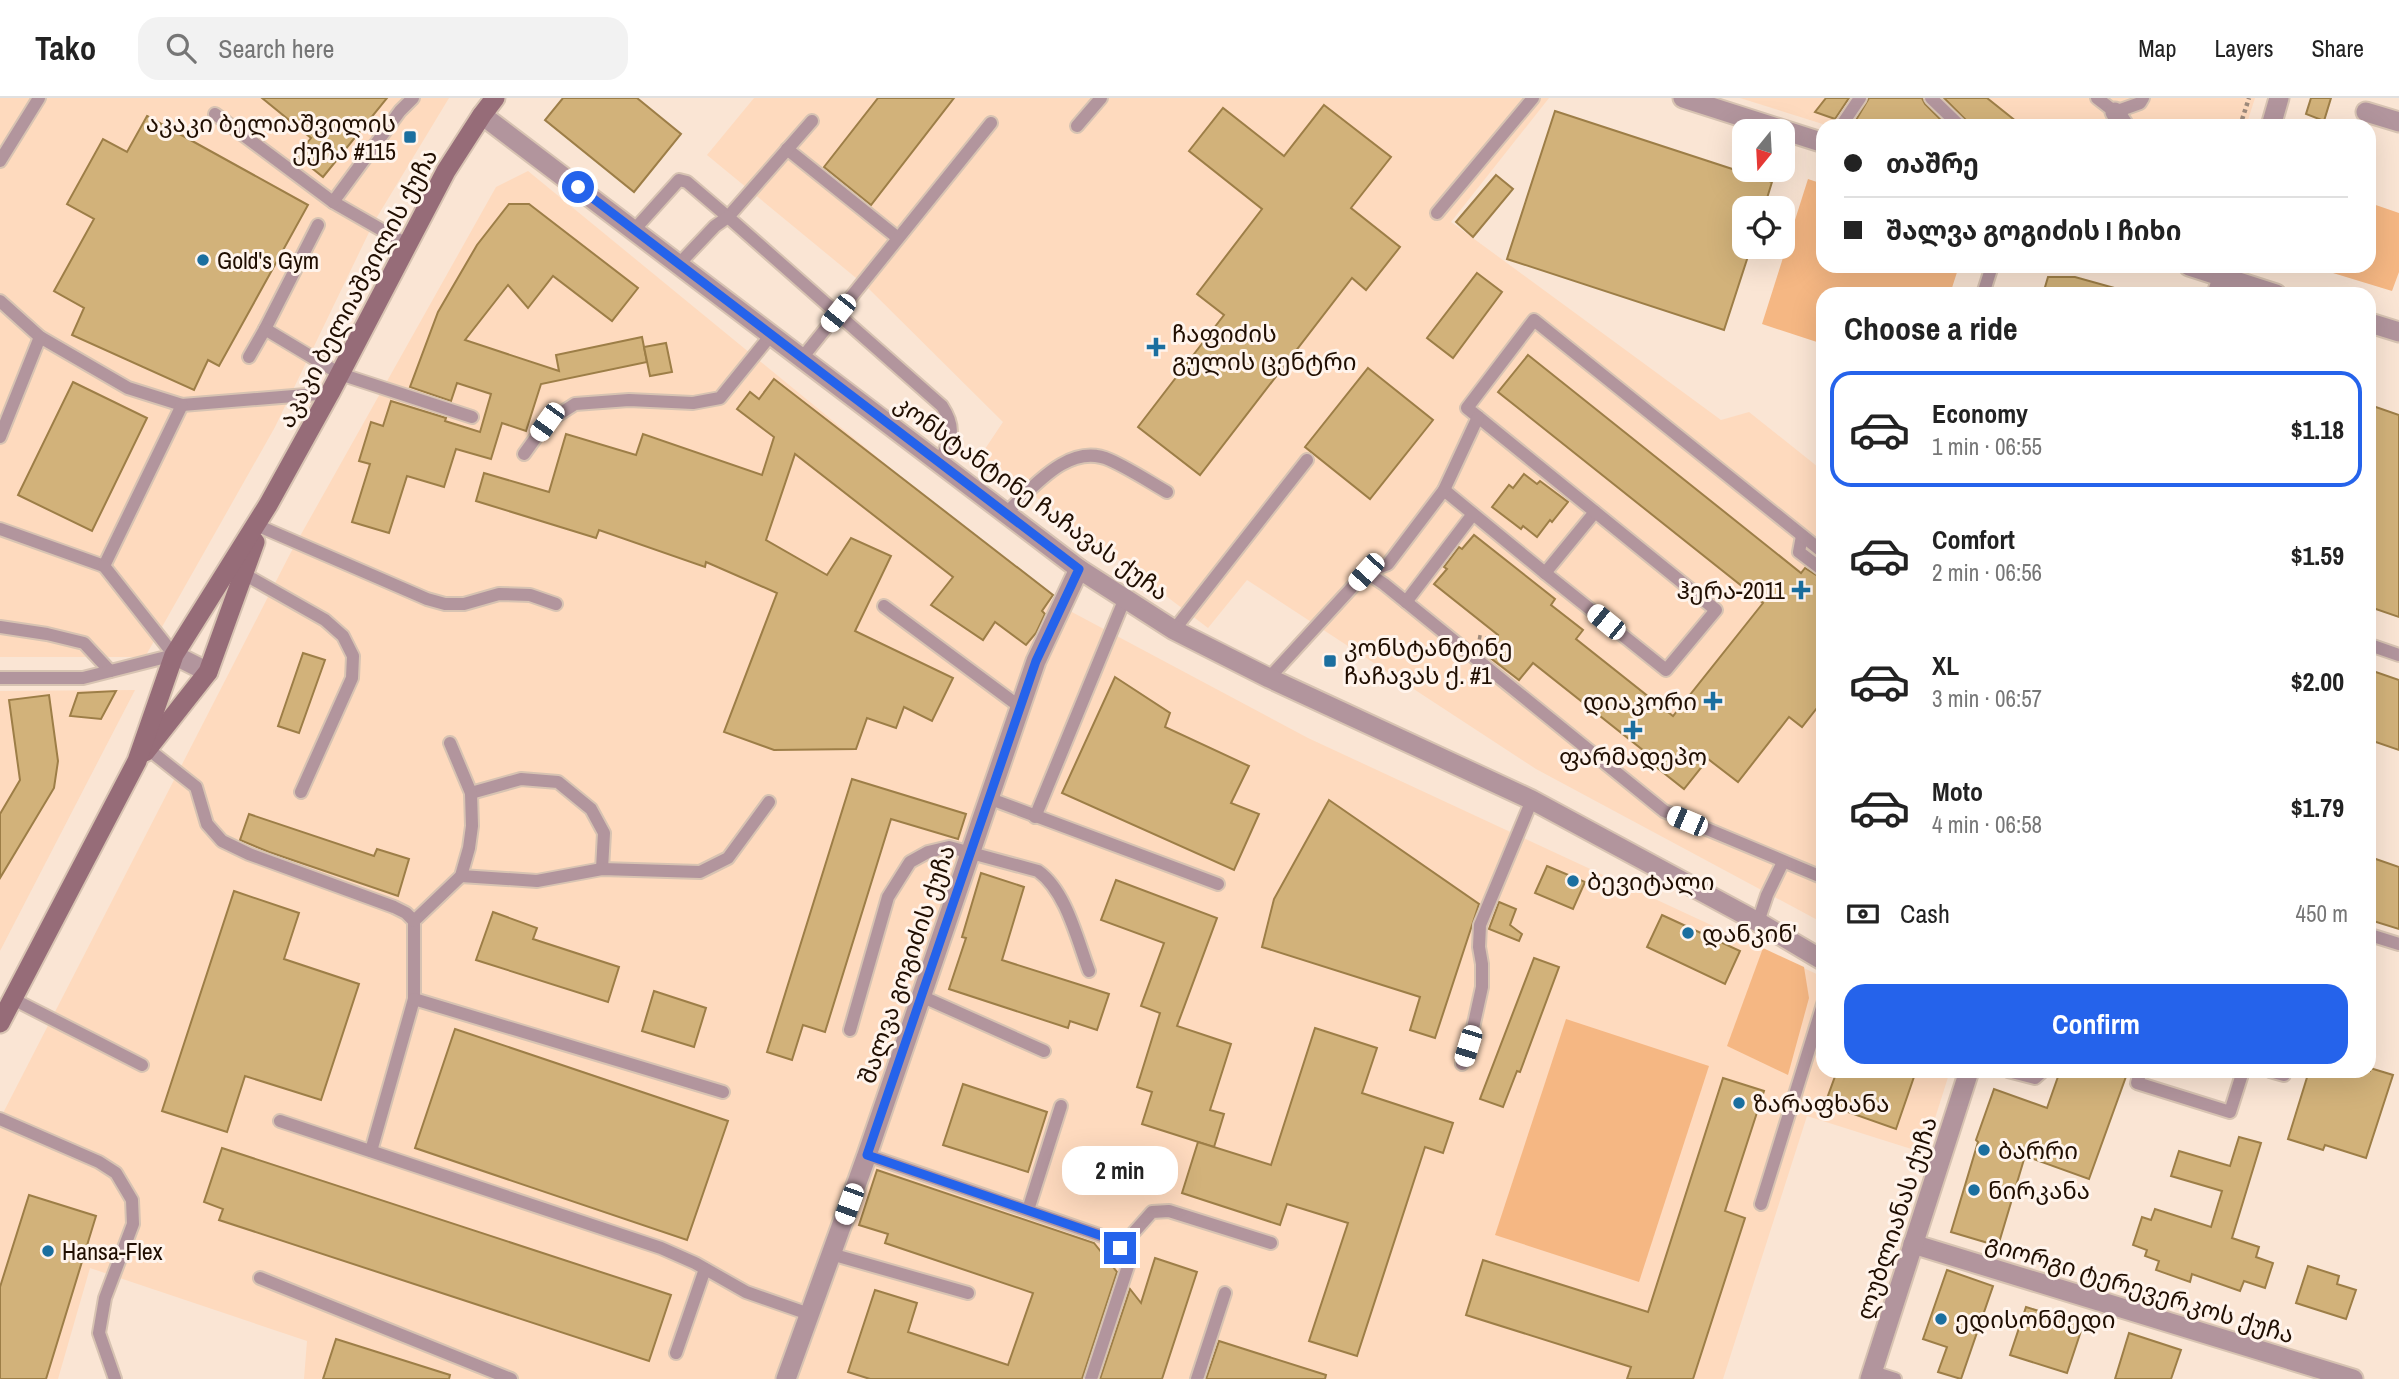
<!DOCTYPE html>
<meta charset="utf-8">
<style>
:root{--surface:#fff;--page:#f2f2f2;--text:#222;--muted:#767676;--line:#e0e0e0;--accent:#2563eb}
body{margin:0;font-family:"Archivo Narrow","Noto Sans Georgian",sans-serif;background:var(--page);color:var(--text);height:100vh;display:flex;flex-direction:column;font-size:26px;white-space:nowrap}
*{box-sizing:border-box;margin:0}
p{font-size:23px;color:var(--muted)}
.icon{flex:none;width:38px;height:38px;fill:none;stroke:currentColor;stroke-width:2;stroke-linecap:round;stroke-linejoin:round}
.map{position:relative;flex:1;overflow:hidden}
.panel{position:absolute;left:1816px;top:189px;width:560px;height:791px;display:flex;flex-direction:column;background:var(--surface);border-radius:21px;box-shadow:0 7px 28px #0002}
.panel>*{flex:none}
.banner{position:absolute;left:1816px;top:21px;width:560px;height:154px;border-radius:21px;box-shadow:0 7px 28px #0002;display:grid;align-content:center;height:154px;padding:0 28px;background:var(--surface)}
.needle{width:46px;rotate:198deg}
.tools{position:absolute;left:1732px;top:21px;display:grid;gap:14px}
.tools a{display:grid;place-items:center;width:63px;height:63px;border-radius:14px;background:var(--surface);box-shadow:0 7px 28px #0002;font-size:35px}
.end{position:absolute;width:32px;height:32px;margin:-16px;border:9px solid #2563eb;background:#fff;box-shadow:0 0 0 4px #fff}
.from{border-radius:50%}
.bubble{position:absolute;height:49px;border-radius:21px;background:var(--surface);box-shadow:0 7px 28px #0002;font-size:23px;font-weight:800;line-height:49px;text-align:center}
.car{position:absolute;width:21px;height:42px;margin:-21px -10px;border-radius:9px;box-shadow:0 0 5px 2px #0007;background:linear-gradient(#fff 24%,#345 0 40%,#fff 0 76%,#345 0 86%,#fff 0)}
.banner b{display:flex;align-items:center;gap:24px;height:66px;font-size:26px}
.banner b+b{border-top:2px solid var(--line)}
.banner i{width:18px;height:18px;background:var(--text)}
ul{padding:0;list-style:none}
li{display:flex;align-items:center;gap:21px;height:116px;margin:0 14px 10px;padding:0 14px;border:4px solid transparent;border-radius:21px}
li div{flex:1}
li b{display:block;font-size:26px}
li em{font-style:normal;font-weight:800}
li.current{border-color:var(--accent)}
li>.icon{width:63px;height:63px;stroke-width:1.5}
h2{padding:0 28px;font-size:32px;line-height:84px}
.pay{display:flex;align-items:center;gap:18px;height:77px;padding:0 28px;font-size:26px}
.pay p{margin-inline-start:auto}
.action{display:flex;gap:14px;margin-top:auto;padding:14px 28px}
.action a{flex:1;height:80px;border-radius:21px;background:var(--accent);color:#fff;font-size:28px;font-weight:800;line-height:80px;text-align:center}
header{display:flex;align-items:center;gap:42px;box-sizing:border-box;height:98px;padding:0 35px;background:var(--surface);border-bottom:2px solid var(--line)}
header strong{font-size:33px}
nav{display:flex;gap:38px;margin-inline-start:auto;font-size:24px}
.search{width:490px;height:63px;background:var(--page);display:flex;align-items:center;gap:18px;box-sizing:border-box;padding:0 24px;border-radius:21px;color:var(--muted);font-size:26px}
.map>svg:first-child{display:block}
</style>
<header>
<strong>Tako</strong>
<div class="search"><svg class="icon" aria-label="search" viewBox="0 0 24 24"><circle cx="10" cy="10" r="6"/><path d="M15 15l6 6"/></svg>Search here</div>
<nav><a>Map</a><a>Layers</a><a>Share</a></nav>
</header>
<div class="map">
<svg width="2399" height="1281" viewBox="0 0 2399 1281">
<rect width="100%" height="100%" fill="#fae5d4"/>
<g fill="#fedabe">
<path d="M0,0H449L374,124L275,329L145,559H0Z"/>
<path d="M754,0H1549L1451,124L1721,322L1749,314L1823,373V825L1536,671L1247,482L1208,530L981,357L1003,324L867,189L707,57Z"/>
<path d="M1740,0H2255L2246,28H1829Z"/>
<path d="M528,73L1055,505L1308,640L1823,879L1824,973H1950L1924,1055L1807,1018L1723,1281H304L307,1243L90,1170L58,1281H0V1021L290,456L496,89Z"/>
<path d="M135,592L0,853V593Z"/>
</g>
<g fill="#f5b783">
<path d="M1808,81L1823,86L1824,168H1959L1950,196H1824L1823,246L1762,226Z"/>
<path d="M2370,105L2399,115V174L2392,193L2310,168H2370Z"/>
<path d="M1763,850L1804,869L1809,900L1788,977L1727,948Z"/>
<path d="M1566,921L1709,968L1639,1184L1495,1137Z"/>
</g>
<g fill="#d2b27a" stroke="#9d7e47" stroke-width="2">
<path d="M262,0H387L323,79L297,58L311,40Z"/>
<path d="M563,0H637L681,36L634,94L545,22Z"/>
<path d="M878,0H954L871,107L824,69Z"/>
<path d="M1826,0H1849L1835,21L1815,14Z"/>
<path d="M1869,0H1922L1925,6L1947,28L1853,27Z"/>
<path d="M1944,0H1987L2022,28H1969L1966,22Z"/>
<path d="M2311,0H2331L2324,23L2306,16Z"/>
<path d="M1324,7L1391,59L1351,110L1400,149L1366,192L1352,180L1200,377L1138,329L1224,217L1197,196L1262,111L1189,53L1223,10L1284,58Z"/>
<path d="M1555,13L1772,84L1764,110H1745V149H1751L1724,232L1507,161Z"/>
<path d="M147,18L308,107L219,268L208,262L194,292L72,237L84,210L54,193L94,121L67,106L103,41L127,54Z"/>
<path d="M1496,77L1513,91L1473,139L1456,124Z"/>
<path d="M509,106H529L638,190L612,223L553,178L528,210L508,187L465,242L559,273L556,257L642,239L647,264L541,286L526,333L502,325L491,361L456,351L444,389L407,378L389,435L352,424L370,366L359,363L371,324L383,328L391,303L446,320L445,323L480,334L491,296L457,285L451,303L410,289L438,214L477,147Z"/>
<path d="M1477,175L1502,194L1453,260L1427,240Z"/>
<path d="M2048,179H2075L2118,191L2117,196H2043Z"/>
<path d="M666,245L672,274L650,278L644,249Z"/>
<path d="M1528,257L1801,475L1805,470L1824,482V601L1802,629L1789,619L1738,684L1708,661L1684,691L1641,657L1644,653L1533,565L1519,582L1484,555L1498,537L1434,486L1447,471L1444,469L1459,449L1462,451L1474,437L1555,501L1551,507L1583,532L1576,541L1673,618L1763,505L1498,294Z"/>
<path d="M1368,270L1433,322L1370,401L1305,349Z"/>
<path d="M774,281L1053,497L1042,513L1045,516L1036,535L1026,547L995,524L983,542L931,507L953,479L795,356L766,442L827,477L851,440L891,458L855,533L953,580L932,623L904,609L896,630L867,620L856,651L774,652L724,634L777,495L706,464L705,469L599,432L596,440L476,403L484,375L549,394L566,336L636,357L643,336L762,377L774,339L737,311L750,294L759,301Z"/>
<path d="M73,284L147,320L92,433L18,397Z"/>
<path d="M2370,307L2399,317V519L2370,509Z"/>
<path d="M1524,376L1537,386L1540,383L1568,404L1552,424L1550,422L1537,439L1523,428L1521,431L1492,409L1509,387L1513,390Z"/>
<path d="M303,555L325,562L299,635L278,628Z"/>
<path d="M2370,572L2399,582V652L2370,642Z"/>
<path d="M1115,579L1170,615L1165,629L1249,668L1231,705L1259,716L1234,772L1062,695Z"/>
<path d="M116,593L101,621L70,618L78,595Z"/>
<path d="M49,597L58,663L54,690L0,780V716L20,682L9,602Z"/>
<path d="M852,681L966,716L958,741L891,721L825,934L803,927L792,962L767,954Z"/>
<path d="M1329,702L1479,806L1435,940L1410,932L1420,899L1262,849L1274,801Z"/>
<path d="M249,716L374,758L377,751L409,761L398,798L269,754L240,742Z"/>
<path d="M2370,759L2399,769V831L2370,822Z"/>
<path d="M1547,768L1585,784L1573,811L1535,795Z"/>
<path d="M981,775L1024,789L1002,862L1109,896L1097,932L1070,923L1068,930L949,891L966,840L962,839Z"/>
<path d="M1116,782L1217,820L1177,928L1231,946L1210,1012L1224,1016L1214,1049L1142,1026L1152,994L1137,989L1160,915L1141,908L1164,845L1101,822Z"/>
<path d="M234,793L299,815L284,861L359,886L321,1002L245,978L227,1034L162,1013Z"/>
<path d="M1499,804L1516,811L1510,827L1522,836L1519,843L1489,831Z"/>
<path d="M493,814L537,830L533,841L619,869L608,904L476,862Z"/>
<path d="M1662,817L1740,853L1725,886L1647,849Z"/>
<path d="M1534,860L1559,869L1520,974L1517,973L1503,1009L1480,1001Z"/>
<path d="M654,893L706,910L694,949L642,933Z"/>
<path d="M1315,930L1377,950L1362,995L1453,1025L1443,1055L1425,1049L1357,1258L1309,1243L1348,1125L1287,1106L1280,1127L1182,1095L1198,1044L1271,1067Z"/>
<path d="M455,931L728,1023L687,1142L415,1050Z"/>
<path d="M2370,970L2393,977L2366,1060L2325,1047L2323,1052L2288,1041L2309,973H2370Z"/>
<path d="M1837,973H1916L1896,1031L1825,1006Z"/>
<path d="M2060,973H2128L2089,1081L2025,1058L1998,1148L1951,1134L1978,1044L1976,1042L1994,991L2047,1010Z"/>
<path d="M1723,980L1764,993L1725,1113L1745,1120L1693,1281H1627L1631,1269L1466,1217L1483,1162L1648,1214Z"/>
<path d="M963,986L1047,1014L1028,1074L943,1047Z"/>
<path d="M2239,1039L2261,1045L2232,1140L2259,1149L2256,1159L2273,1165L2265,1190L2244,1183L2240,1193L2192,1176L2190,1184L2156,1172L2159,1163L2145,1158L2147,1152L2133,1147L2142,1119L2151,1122L2155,1111L2211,1129L2222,1093L2171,1078L2179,1053L2230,1068Z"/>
<path d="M222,1050L671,1197L649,1263L219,1122L223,1111L204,1104Z"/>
<path d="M877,1072L1094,1145L1117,1174L1082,1281H870L848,1274L875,1192L917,1205L908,1234L1008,1267L1033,1195L885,1145L888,1136L859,1127Z"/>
<path d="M29,1097L96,1118L46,1281H0V1189Z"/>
<path d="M1155,1160L1197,1174L1162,1281H1100L1130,1191L1141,1205Z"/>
<path d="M2308,1168L2339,1178L2337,1186L2356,1192L2346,1221L2296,1205Z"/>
<path d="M1947,1172L1993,1188L1961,1281L1938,1274L1947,1249L1923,1241Z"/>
<path d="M2026,1209L2083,1227L2067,1275L2010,1257Z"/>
<path d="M2129,1235L2181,1252L2171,1281H2115Z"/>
<path d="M336,1241L450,1277L449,1281H323Z"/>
<path d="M1219,1243L1326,1277L1325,1281H1206Z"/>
</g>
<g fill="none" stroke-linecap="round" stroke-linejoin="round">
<defs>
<g id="service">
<path d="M1931,0L1960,28"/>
<path d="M2097,0L2115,14L2140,5L2143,0"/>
<path d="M215,16L333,104L408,147"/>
<path d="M1077,28L1101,0"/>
<path d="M1841,28L1860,0"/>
<path d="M787,51L898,140"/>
<path d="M0,63L39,0"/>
<path d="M333,104L400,13L413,0"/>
<path d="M1437,115L1533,0"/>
<path d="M318,127L265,231L340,276L472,319"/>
<path d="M634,132L679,82L687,84L728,119L812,23"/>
<path d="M679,166L715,128L728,119L942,308C957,331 951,341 939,364"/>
<path d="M1983,196L1992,168"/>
<path d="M0,203L40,239L128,290L182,307L330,295"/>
<path d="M249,259L265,231"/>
<path d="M802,260L991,25"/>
<path d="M0,339L40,239"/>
<path d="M524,356L547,324L575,306L629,302L693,305L720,300L771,237"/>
<path d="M1444,392L1545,475L1595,414"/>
<path d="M1006,415C1033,390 1069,343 1110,362C1130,371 1148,383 1167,394"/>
<path d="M261,429L427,501L445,506H464L499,496L530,497L556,506"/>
<path d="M0,431L104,468L182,307"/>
<path d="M1802,438L1799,454L1824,473"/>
<path d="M1366,474L1384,486L1664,713L1824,780"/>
<path d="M1545,475L1666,572L1716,512L1467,310L1534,222L1824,455"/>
<path d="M244,476L325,522L343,538L353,558L352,580L301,694"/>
<path d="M1406,504L1473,416"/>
<path d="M884,508L1020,609"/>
<path d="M0,529L47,536L84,545L110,573"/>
<path d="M1174,532L1307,362"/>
<path d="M2370,547L2399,557"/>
<path d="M0,580H83L174,557L104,468"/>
<path d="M1269,580L1366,474L1388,466L1444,392L1478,319"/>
<path d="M148,651L196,689L207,726L222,743L249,756L394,809L406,815L414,823V901L371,1053"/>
<path d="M471,695L521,681L558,684L591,711L604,735L602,771"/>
<path d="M988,700L1218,786"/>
<path d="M1035,719L1125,500"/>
<path d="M461,778L537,783L602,771L700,774L728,760L769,704"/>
<path d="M414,823L461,778L469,750L472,728L471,695L450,645"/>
<path d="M1758,824L1767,797L1783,764"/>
<path d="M2370,837L2399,846"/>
<path d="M921,898L1044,953"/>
<path d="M13,901L142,967"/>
<path d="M414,901L723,994"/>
<path d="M850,932L888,799L910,764L928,754L949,749L1038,773C1066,793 1077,841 1089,873"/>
<path d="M1462,966L1473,930L1482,889V866L1479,849L1480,827L1532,702"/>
<path d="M2008,973L2035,980L2043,973"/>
<path d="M2141,973L2137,985L2230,1014L2243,973"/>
<path d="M2270,973L2284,977L2285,973"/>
<path d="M0,1021L99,1064L116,1075L132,1102L133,1126L105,1200L99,1235L115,1281"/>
<path d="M280,1023L661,1150L695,1165L746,1194L809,1216"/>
<path d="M867,1057L1105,1139L1131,1159L1091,1281"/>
<path d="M1761,1106L1824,903"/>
<path d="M1028,1112L1061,1008"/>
<path d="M1120,1150L1152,1114L1169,1113L1271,1145"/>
<path d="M831,1156L968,1195"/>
<path d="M260,1180L511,1281"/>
<path d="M676,1255L705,1171"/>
<path d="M1873,1274L1895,1281"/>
<path d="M1197,1281L1225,1195"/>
</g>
<g id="minor">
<path d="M1683,0L1824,45"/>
<path d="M2115,14L2124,28"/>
<path d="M2366,14L2399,24"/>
<path d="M2189,168L2276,196"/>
<path d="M2370,225L2399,234"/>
<path d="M174,557L208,574"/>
<path d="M1913,1146L2353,1281"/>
<path d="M786,1281L867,1057L1036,563L1079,471"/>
</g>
<g id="tertiary">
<path d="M482,17L1079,471L1174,532L1269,580L1532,702L1758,824L1824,863"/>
<path d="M2271,28L2279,0"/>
<path d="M2217,196L2226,168"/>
<path d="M1870,1281L1969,973"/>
</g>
<g id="secondary">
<path d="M145,654L208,574L255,444"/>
<path d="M0,925L137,663L174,557L268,407L330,295L446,73L482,17L495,0"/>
</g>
</defs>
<use href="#service" stroke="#d7c3b2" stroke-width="16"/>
<use href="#minor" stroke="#d7c3b2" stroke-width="23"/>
<use href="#tertiary" stroke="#d7c3b2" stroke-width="23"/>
<use href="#secondary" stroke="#d7c3b2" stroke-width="23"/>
<g stroke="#9e8a7b" stroke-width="4.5" stroke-dasharray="3.5 3.5" stroke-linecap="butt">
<path d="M2240,28L2249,0"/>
<path d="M1478,539L1494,542"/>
</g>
<use href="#service" stroke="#b2959d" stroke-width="12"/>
<use href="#minor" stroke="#b2959d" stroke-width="19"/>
<use href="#tertiary" stroke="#b2959d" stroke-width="19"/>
<use href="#secondary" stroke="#966c78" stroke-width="19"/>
</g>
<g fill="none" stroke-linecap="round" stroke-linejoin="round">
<path stroke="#2563eb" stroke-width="9" d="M578,89L1079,471L1036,563L867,1057L1105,1139L1120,1150"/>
</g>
<g fill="#1b6f9f" stroke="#fff4ec" stroke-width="2.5">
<rect x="403" y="32" width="14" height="14" rx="3.5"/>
<circle cx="203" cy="162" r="7"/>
<path d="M1152.5 238.5h7v7h7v7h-7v7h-7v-7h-7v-7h7z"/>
<path d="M1797.5 481.5h7v7h7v7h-7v7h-7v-7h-7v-7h7z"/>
<rect x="1323" y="556" width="14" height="14" rx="3.5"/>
<path d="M1709.5 592.5h7v7h7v7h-7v7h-7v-7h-7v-7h7z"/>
<path d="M1629.5 621.5h7v7h7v7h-7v7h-7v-7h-7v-7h7z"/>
<circle cx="1573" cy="783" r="7"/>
<circle cx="1688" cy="835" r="7"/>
<circle cx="1739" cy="1005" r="7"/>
<circle cx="1984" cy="1052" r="7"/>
<circle cx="1974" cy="1092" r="7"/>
<circle cx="48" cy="1153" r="7"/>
<circle cx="1941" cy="1221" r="7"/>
</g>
<g text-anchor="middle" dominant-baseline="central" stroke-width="6" stroke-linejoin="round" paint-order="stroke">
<g font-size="24" fill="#200e01" stroke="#fff4ec" text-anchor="start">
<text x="396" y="25" text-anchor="end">აკაკი ბელიაშვილის<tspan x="396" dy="28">ქუჩა #115</tspan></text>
<text x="217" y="162">Gold's Gym</text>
<text x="1172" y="235">ჩაფიძის<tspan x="1172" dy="28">გულის ცენტრი</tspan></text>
<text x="1785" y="492" text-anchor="end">ჰერა-2011</text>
<text x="1344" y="549">კონსტანტინე<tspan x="1344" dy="28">ჩაჩავას ქ. #1</tspan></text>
<text x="1697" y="603" text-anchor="end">დიაკორი</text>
<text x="1633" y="658" text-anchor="middle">ფარმადეპო</text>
<text x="1587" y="783">ბევიტალი</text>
<text x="1702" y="835">დანკინ'</text>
<text x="1753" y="1005">ზარაფხანა</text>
<text x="1998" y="1052">ბარრი</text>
<text x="1988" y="1092">ნირკანა</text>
<text x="62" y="1153">Hansa-Flex</text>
<text x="1955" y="1221">ედისონმედი</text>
</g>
<g font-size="24" fill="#200e01" stroke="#fff4ec">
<text transform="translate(357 190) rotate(-62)">აკაკი ბელიაშვილის ქუჩა</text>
<text transform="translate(1032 399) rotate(36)">კონსტანტინე ჩაჩავას ქუჩა</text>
<text transform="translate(906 866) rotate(-71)">შალვა გოგიძის ქუჩა</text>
<text transform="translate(1896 1120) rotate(-72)">ლუბლიანას ქუჩა</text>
<text transform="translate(2140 1190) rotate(17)">გიორგი ტერევერკოს ქუჩა</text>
</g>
</g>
</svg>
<div class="tools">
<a><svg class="needle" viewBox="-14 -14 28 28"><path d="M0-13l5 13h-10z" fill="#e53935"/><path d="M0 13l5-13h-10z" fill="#767676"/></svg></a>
<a><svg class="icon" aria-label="locate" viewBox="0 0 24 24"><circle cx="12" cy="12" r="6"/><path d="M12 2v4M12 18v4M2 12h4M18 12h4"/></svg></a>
</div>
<i class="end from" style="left:578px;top:89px"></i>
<i class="end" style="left:1120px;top:1150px"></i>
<div class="bubble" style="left:1062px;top:1048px;width:116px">2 min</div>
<i class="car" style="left:838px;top:215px;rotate:219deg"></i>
<i class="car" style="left:547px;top:324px;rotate:216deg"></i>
<i class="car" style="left:1366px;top:474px;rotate:222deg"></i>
<i class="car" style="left:1606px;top:524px;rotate:309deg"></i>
<i class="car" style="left:1687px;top:723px;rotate:293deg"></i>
<i class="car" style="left:1468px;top:948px;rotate:197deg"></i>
<i class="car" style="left:849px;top:1106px;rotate:200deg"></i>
<div class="banner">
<b><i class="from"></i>თაშრე</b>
<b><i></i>შალვა გოგიძის I ჩიხი</b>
</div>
<section class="panel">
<h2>Choose a ride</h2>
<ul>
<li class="current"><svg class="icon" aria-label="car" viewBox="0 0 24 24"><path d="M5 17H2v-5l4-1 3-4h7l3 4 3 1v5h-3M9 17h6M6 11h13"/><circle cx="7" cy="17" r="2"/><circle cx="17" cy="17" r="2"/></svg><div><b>Economy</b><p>1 min · 06:55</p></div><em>$1.18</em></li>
<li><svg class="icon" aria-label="car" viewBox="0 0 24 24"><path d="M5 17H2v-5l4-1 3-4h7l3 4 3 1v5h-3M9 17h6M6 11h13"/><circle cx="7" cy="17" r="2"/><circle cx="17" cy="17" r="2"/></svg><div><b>Comfort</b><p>2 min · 06:56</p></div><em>$1.59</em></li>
<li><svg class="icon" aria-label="car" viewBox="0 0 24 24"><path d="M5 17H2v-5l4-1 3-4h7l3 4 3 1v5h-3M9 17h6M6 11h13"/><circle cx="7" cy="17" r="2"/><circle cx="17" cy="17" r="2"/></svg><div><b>XL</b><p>3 min · 06:57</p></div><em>$2.00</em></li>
<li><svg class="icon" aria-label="car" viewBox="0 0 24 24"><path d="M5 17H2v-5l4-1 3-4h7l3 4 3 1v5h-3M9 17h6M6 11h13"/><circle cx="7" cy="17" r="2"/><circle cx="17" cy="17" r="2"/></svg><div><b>Moto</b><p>4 min · 06:58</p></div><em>$1.79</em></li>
</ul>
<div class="pay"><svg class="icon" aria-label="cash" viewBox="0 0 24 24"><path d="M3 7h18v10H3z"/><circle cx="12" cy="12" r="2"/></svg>Cash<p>450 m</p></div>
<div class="action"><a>Confirm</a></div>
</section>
</div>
